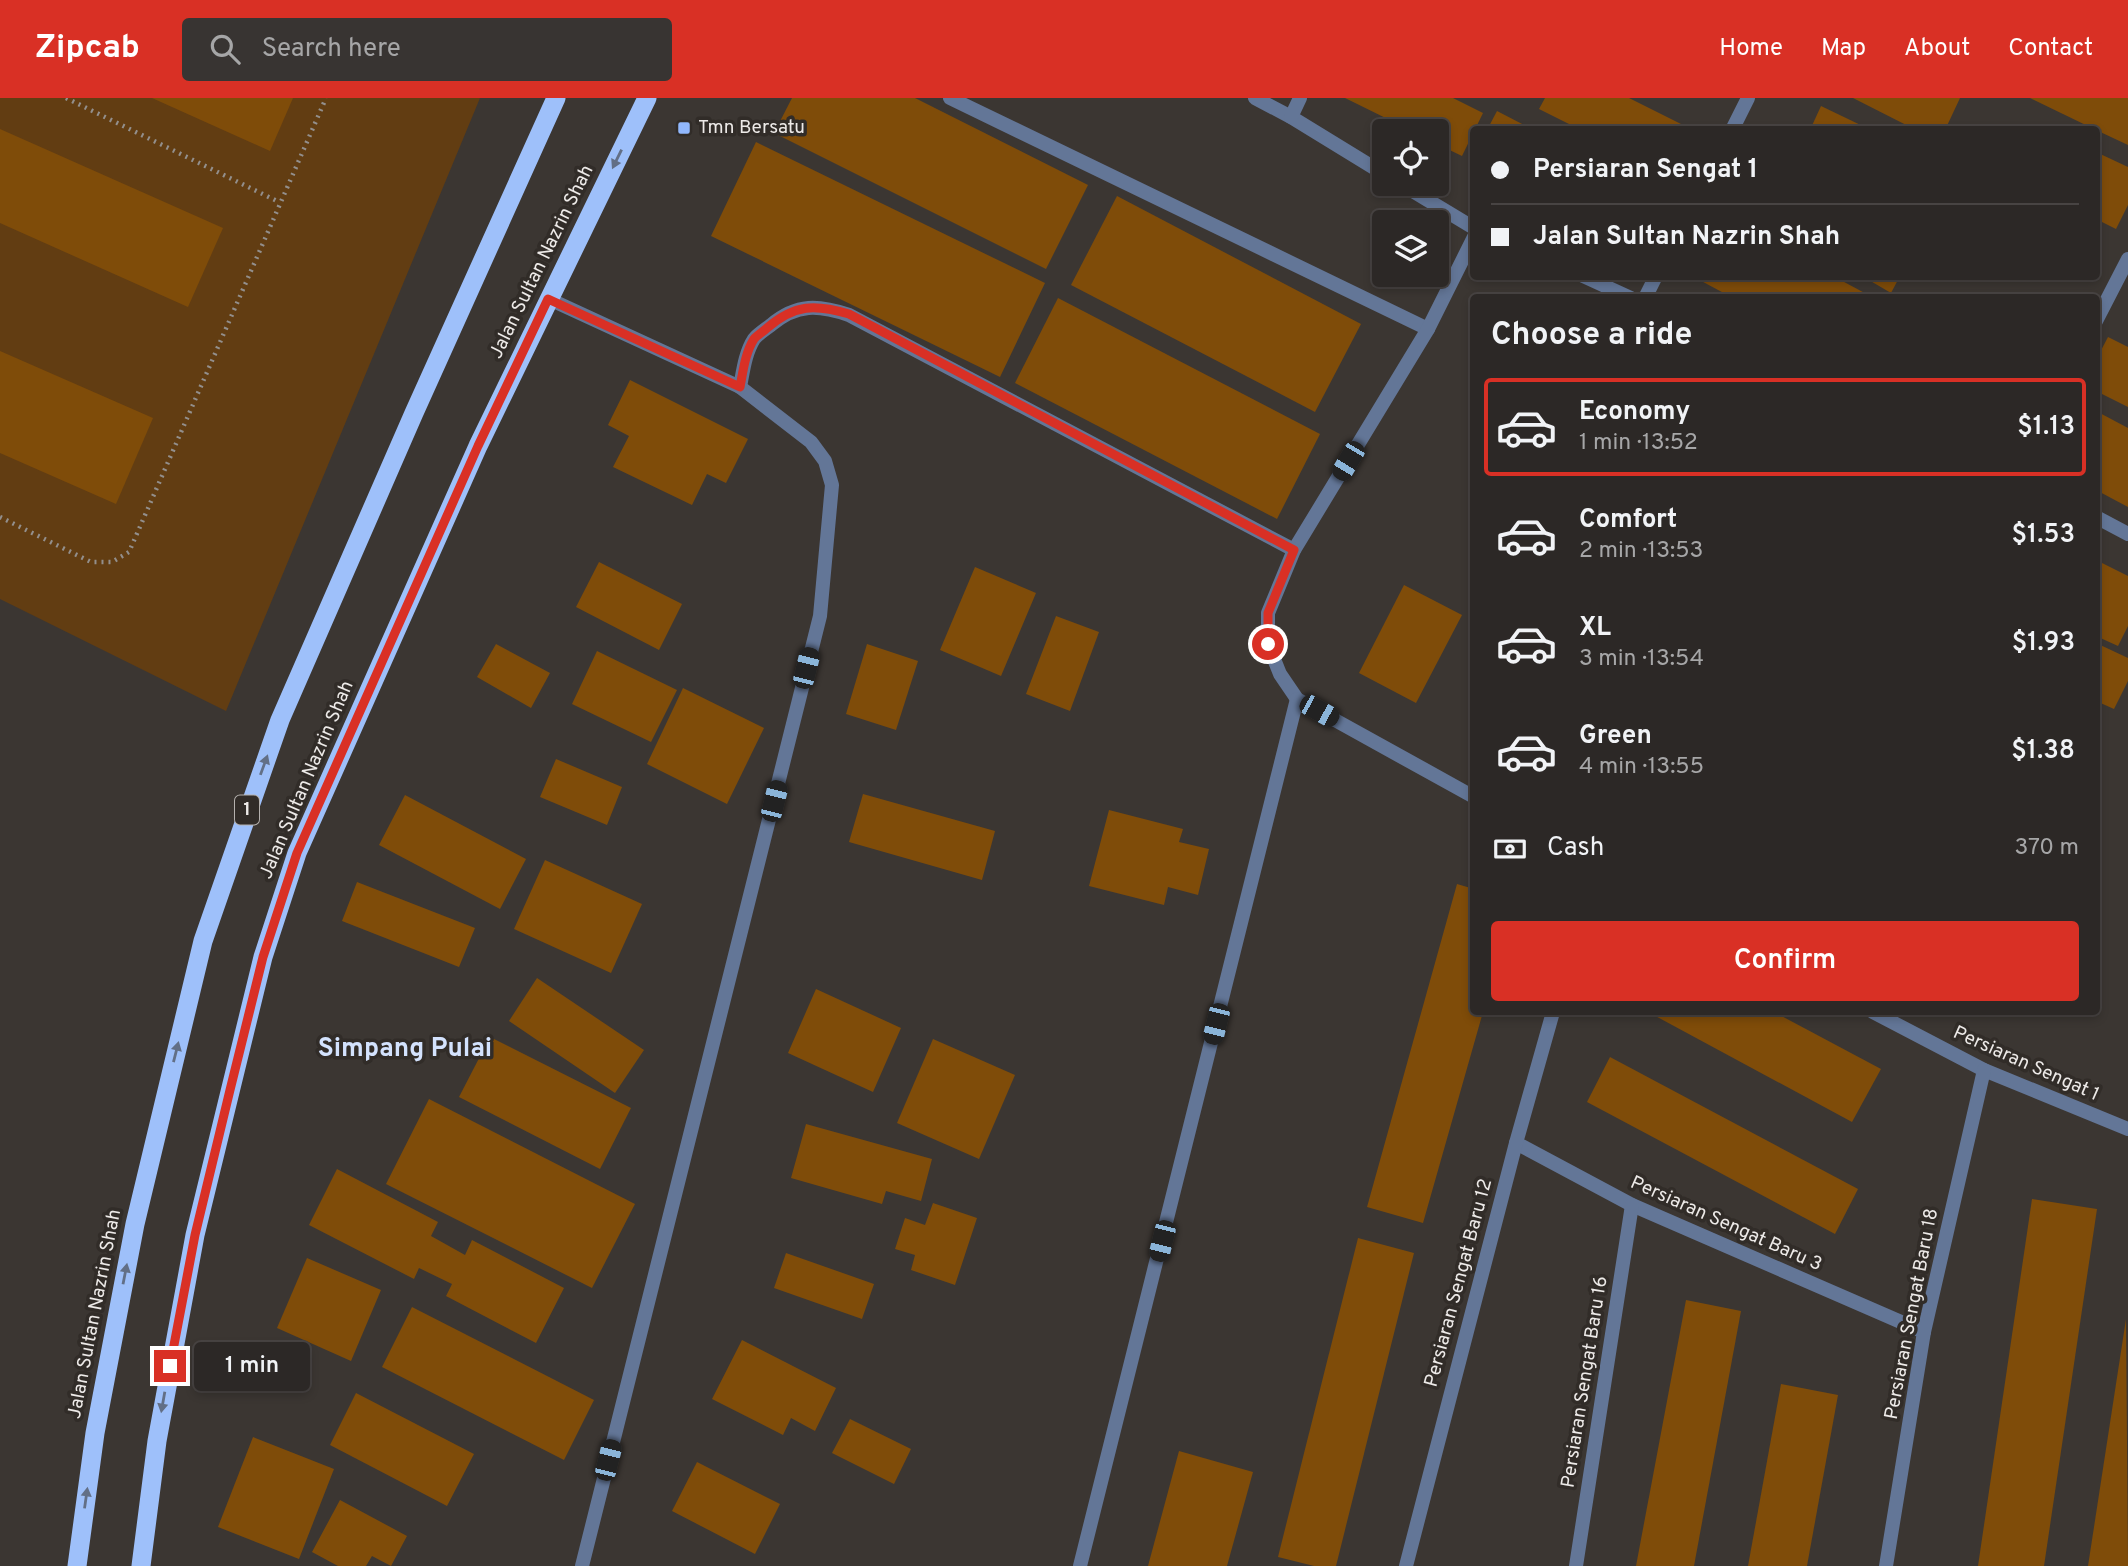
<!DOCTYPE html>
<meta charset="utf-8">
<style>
:root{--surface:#2c2826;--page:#383432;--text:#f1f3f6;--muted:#a6a6a7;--line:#484443;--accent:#d93025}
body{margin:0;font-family:Overpass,sans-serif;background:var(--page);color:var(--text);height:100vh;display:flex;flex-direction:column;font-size:26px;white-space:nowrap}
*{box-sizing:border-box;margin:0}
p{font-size:23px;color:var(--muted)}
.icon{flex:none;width:38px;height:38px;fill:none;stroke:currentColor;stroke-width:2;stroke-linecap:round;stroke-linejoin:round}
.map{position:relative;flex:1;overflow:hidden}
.side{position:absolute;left:1470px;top:196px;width:630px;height:721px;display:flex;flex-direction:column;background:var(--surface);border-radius:7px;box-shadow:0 4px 10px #0003,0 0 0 2px var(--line)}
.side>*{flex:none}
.hud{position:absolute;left:1470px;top:28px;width:630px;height:154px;border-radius:7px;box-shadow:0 4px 10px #0003,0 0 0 2px var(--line);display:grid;align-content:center;height:154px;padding:0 21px;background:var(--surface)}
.buttons{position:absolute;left:1372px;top:21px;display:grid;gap:14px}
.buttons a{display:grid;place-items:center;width:77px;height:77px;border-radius:7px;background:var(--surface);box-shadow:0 4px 10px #0003,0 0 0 2px var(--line);font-size:35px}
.end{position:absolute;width:32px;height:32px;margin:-16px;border:9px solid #d93025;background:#fff;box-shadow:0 0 0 4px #fff}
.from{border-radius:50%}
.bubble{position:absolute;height:49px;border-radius:7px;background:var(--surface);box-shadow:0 4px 10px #0003,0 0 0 2px var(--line);font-size:23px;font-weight:600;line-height:49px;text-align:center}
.car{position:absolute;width:21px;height:42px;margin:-21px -10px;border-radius:9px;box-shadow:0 0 5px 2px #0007;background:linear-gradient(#222 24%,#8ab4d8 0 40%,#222 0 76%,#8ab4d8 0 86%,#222 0)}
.hud b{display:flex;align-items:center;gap:24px;height:66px;font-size:26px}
.hud b+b{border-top:2px solid var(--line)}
.hud i{width:18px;height:18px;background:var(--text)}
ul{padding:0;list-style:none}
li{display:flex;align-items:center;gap:21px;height:98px;margin:0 14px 10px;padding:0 7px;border:4px solid transparent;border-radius:7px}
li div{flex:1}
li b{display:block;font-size:26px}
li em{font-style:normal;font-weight:600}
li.on{border-color:var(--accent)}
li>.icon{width:63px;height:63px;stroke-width:1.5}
h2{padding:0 21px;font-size:32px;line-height:84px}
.pay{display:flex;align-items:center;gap:18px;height:77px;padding:0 21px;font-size:26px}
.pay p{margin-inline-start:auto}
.action{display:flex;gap:14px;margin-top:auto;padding:14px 21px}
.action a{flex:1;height:80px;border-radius:7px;background:var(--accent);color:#fff;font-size:28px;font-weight:600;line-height:80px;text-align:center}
header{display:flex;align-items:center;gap:42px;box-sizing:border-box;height:98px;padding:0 35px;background:var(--accent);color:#fff}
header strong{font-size:33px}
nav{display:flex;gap:38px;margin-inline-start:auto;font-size:24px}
.search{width:490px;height:63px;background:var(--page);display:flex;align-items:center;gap:18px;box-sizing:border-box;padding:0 24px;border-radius:7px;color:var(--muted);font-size:26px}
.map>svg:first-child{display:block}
</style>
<header>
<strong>Zipcab</strong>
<div class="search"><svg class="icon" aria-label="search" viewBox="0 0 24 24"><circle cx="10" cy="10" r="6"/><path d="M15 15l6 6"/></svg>Search here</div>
<nav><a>Home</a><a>Map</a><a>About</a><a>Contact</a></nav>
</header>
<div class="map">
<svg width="2128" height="1468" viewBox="0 0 2128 1468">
<rect width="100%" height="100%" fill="#3b3632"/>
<path fill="#623d12" d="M0,0H480L226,613L0,501Z"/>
<g fill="#7f4c09">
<path d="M152,0H293L270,53Z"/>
<path d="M792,0H915L1088,87L1046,171L774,35Z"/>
<path d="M1345,0H1453L1483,15L1462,58L1437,46V33H1412Z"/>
<path d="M1545,0H1629L1681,26L1678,32H1581L1539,11Z"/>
<path d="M1853,0H1960L1945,32H1916Z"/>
<path d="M2030,0H2128V47L2096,32Z"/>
<path d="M1821,8L1871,32H1810Z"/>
<path d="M1497,13L1534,32H1487Z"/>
<path d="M0,31L223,130L188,209L0,125Z"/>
<path d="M756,44L1045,185L1000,279L711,138Z"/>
<path d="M2096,54L2128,69V107L2116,131L2096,121Z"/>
<path d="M1117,98L1361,226L1315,314L1071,187Z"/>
<path d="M1692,178H1833L1874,200H1733Z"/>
<path d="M1862,178H1900L1891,195Z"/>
<path d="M1058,200L1320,336L1277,421L1015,285Z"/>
<path d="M2108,239L2128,249V309L2096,293V262Z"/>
<path d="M0,253L153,320L116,406L0,355Z"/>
<path d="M630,282L748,341L726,385L707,376L692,407L613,369L629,338L608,327Z"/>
<path d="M2096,313L2128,330V409L2096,392Z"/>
<path d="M2096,462L2128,478V528L2118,548L2096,538Z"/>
<path d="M599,464L682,506L659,552L576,509Z"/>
<path d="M975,469L1036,495L1001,578L940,552Z"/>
<path d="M1404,487L1462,517L1416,605L1359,575Z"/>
<path d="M1056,518L1099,534L1070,613L1026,596Z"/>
<path d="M2096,545L2128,560V583L2114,611L2096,603Z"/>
<path d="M496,546L550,575L531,610L477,579Z"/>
<path d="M867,546L918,563L896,632L846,616Z"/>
<path d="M597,553L677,592L651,644L572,606Z"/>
<path d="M683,590L764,630L727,706L647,666Z"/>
<path d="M556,661L622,689L607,727L540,699Z"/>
<path d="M863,696L995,733L982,782L849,744Z"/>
<path d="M405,697L526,761L500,811L379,747Z"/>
<path d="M1109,712L1183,731L1179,744L1209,751L1198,797L1168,789L1164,807L1089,788Z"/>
<path d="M545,762L642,806L611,875L514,831Z"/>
<path d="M357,784L475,830L459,869L342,823Z"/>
<path d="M1457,786L1474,791V914H1483L1423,1125L1367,1109Z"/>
<path d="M537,880L644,952L615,995L509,923Z"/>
<path d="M816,891L901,930L873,994L788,955Z"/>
<path d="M1648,914H1774L1881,971L1852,1024Z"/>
<path d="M490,939L631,1010L600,1071L459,999Z"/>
<path d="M933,941L1015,977L979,1061L897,1025Z"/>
<path d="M1610,959L1858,1091L1835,1136L1587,1004Z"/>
<path d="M429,1001L635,1106L592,1190L386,1086Z"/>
<path d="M806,1026L932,1061L921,1103L886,1093L882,1106L791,1080Z"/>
<path d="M337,1071L438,1124L431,1138L465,1157L472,1142L564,1190L536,1245L446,1198L452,1186L419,1170L414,1181L309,1127Z"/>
<path d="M2032,1101L2097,1111L2044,1468H1978Z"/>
<path d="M933,1105L977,1120L955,1187L911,1172L915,1157L895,1151L905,1120L925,1127Z"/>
<path d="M1358,1140L1414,1155L1336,1468H1314L1278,1459Z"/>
<path d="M786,1155L874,1186L862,1221L774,1190Z"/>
<path d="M307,1160L381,1192L351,1263L277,1230Z"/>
<path d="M1686,1202L1741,1213L1694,1468H1636Z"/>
<path d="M412,1209L594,1302L564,1362L382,1269Z"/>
<path d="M2126,1221L2128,1468H2088Z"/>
<path d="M742,1242L836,1290L815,1333L791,1320L783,1337L712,1301Z"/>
<path d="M1781,1286L1838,1297L1807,1468H1748Z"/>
<path d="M356,1295L474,1356L447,1408L330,1347Z"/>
<path d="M850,1321L911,1351L894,1386L832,1355Z"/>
<path d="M253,1339L334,1371L299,1461L218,1429Z"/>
<path d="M1179,1353L1253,1374L1227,1468H1148Z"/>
<path d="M697,1364L780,1406L755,1456L672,1413Z"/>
<path d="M340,1402L407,1438L391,1468L372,1458L366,1468H338L312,1454Z"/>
</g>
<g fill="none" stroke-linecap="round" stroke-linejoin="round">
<g stroke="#938f8c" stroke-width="4.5" stroke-dasharray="2 5" stroke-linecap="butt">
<path d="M66,0L279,104"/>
<path d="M0,419L91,464H112L129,454L326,0"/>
</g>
<g stroke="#637697" stroke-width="14">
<path d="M950,0L1428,231"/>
<path d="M1255,0L1291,19L1384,76"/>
<path d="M1291,19L1300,0"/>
<path d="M1732,32L1748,0"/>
<path d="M1401,86L1474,130"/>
<path d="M1474,139L1428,231L1294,452L1268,515V546L1280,576L1297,601L1474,699"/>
<path d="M1583,178L1631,200"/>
<path d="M1645,200L1656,178"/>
<path d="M549,201L740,289L811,344L825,363L832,387L820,518L582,1468"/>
<path d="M2096,223L2128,161"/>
<path d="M740,289C743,274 745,255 754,241C758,236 766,231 771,227C797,205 819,207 849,217L1294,452"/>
<path d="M2096,419L2128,436"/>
<path d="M1873,914L1984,972L2128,1031"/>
<path d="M1516,1045L1632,1107L1924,1234"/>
<path d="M1080,1468L1297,601"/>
<path d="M1406,1468L1516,1045L1553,914"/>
<path d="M1576,1468L1632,1107"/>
<path d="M1886,1468L1924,1234L1984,972"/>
</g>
<g stroke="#9ec0fa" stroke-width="19">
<path d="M77,1468L95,1335L135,1126L203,843L280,622L414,315L556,0"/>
<path d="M141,1468L157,1343L195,1137L263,859L297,755L478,348L647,0"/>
</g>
</g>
<defs><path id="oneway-solid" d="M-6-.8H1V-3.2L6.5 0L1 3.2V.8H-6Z" transform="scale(1.75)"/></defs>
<g fill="#626f86">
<use href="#oneway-solid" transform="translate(617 61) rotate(116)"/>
<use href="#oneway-solid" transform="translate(264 667) rotate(-70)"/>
<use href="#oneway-solid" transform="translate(176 954) rotate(-76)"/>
<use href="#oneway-solid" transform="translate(125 1176) rotate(-79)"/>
<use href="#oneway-solid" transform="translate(163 1304) rotate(100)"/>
<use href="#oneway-solid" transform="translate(86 1400) rotate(-82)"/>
</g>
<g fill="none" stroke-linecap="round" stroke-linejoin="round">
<path stroke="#d93025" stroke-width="9" d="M170,1268L195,1137L230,992L263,859L297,755L478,348L548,201L740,289C743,274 745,255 754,241C757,237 763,234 767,230C795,206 815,206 849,216L1294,452L1268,515V546"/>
</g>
<rect fill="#91b8fd" stroke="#312c28" stroke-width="2.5" x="677" y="23" width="14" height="14" rx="3.5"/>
<g text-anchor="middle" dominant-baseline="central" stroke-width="7" stroke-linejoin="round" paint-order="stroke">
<rect fill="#312c28" stroke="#b5b1ae" stroke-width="2" x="235" y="697.5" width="24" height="29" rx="5"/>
<g font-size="18" font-weight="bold" fill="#edeae8">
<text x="247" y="712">1</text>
</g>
<g font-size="19" fill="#edeae8" stroke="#312c28" text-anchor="start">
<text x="698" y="30">Tmn Bersatu</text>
</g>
<g font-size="19" fill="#edeae8" stroke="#312c28">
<text transform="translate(542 164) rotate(-64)">Jalan Sultan Nazrin Shah</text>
<text transform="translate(307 682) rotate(-67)">Jalan Sultan Nazrin Shah</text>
<text transform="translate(2026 966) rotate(24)">Persiaran Sengat 1</text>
<text transform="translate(1726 1126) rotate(24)">Persiaran Sengat Baru 3</text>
<text transform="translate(1459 1185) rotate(-75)">Persiaran Sengat Baru 12</text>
<text transform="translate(95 1216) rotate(-79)">Jalan Sultan Nazrin Shah</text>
<text transform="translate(1912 1216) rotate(-79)">Persiaran Sengat Baru 18</text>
<text transform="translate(1585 1284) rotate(-81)">Persiaran Sengat Baru 16</text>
</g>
<g font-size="26" font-weight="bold" fill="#d3e2fd" stroke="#312c28">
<text x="405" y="951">Simpang Pulai</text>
</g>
</g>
</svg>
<div class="buttons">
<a><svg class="icon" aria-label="locate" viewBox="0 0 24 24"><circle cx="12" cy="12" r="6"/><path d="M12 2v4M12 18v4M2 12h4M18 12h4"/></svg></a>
<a><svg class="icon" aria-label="layers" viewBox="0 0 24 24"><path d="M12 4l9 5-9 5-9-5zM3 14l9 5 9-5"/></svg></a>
</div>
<i class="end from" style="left:1268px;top:546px"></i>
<i class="end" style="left:170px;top:1268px"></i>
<div class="bubble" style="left:194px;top:1244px;width:116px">1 min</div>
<i class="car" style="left:1348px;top:363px;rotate:211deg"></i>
<i class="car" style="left:806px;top:570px;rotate:14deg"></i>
<i class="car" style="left:1319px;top:613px;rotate:119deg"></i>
<i class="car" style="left:774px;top:703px;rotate:14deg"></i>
<i class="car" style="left:1216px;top:926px;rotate:194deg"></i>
<i class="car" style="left:1162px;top:1143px;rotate:194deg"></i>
<i class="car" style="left:608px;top:1362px;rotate:14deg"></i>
<div class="hud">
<b><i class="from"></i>Persiaran Sengat 1</b>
<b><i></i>Jalan Sultan Nazrin Shah</b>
</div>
<section class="side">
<h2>Choose a ride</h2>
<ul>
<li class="on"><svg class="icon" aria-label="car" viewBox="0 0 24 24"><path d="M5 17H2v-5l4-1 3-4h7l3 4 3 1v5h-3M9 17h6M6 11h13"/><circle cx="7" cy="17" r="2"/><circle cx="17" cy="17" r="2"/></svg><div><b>Economy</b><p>1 min · 13:52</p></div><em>$1.13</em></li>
<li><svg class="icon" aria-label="car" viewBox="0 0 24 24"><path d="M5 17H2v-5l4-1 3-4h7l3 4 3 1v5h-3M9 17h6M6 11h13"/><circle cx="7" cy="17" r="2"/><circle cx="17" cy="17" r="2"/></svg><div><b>Comfort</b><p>2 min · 13:53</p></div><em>$1.53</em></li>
<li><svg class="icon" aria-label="car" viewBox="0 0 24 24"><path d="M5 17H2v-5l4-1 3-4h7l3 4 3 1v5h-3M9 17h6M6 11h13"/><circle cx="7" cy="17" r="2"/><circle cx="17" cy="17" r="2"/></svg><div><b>XL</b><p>3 min · 13:54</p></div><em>$1.93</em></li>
<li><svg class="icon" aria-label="car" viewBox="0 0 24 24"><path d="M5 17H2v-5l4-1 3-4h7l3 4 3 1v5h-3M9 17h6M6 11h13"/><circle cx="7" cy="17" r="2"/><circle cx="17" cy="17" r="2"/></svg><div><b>Green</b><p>4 min · 13:55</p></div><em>$1.38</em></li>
</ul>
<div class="pay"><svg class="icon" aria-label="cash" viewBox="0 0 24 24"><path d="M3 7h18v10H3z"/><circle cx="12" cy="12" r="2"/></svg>Cash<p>370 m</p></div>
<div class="action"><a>Confirm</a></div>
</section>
</div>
